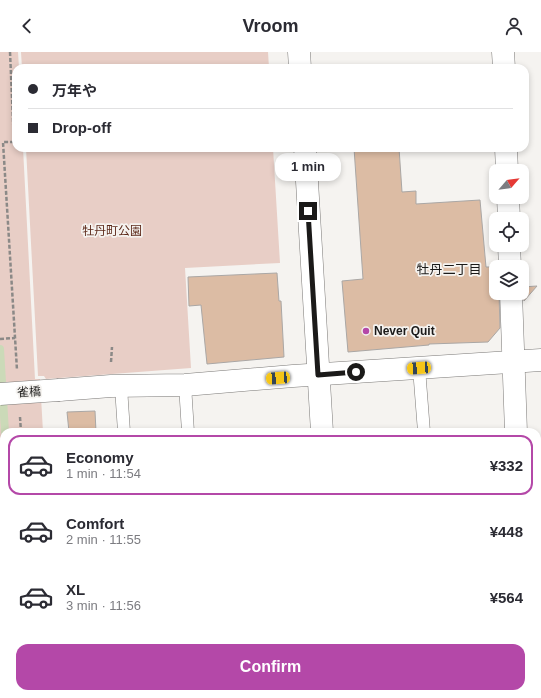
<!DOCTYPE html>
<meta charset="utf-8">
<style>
:root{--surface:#fff;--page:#f2f2f3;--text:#2b2b33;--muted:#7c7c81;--line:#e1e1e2;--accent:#b448a8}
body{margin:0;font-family:Arial,"Noto Sans JP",sans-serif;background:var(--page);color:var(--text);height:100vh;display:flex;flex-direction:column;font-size:15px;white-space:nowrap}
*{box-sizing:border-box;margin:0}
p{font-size:13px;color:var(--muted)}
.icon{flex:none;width:22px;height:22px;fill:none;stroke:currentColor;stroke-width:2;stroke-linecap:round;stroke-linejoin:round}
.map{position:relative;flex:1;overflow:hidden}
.side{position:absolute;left:0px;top:376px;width:541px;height:270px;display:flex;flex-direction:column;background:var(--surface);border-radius:12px 12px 0 0;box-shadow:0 2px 6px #0003}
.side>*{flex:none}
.top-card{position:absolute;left:12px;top:12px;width:517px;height:88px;border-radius:12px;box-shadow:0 2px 6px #0003;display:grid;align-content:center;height:88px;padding:0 16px;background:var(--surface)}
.needle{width:26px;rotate:62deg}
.buttons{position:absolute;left:489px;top:112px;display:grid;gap:8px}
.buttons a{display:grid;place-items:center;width:40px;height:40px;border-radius:8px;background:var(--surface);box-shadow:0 2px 6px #0003;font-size:20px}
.end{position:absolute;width:18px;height:18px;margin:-9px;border:5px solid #1b1a19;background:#fff;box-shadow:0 0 0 2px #fff}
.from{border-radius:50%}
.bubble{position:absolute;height:28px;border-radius:12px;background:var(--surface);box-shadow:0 2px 6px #0003;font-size:13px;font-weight:700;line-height:28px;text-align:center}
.car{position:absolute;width:12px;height:24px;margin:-12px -6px;border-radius:5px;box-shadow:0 0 3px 1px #0007;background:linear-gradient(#f5c518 24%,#345 0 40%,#f5c518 0 76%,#345 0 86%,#f5c518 0)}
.top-card b{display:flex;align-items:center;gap:14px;height:38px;font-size:15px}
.top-card b+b{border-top:1px solid var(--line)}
.top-card i{width:10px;height:10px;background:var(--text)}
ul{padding:7px 0 0;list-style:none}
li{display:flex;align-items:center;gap:12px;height:60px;margin:0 8px 6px;padding:0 8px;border:2px solid transparent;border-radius:12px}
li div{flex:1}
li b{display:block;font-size:15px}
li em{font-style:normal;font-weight:700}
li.current{border-color:var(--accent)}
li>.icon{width:36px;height:36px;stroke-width:1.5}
.cta{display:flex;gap:8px;margin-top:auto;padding:8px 16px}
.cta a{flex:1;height:46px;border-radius:12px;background:var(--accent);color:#fff;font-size:16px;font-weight:700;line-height:46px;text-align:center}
header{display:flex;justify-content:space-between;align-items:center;height:52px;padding:0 16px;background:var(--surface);font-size:18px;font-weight:700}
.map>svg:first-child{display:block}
</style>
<header><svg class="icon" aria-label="back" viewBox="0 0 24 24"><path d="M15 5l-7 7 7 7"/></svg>Vroom<svg class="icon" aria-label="person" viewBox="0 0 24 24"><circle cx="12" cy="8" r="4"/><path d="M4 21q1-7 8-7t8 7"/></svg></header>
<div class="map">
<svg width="541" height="646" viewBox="0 0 541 646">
<rect width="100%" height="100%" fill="#f5f3f0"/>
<g fill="#e8cec6">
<path d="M0,0H18L19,16H16V96H23L35,327H40L43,380H4V642H58L59,646H0Z"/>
<path d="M21,0H268L269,16H22Z"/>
<path d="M26,96H273L280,211L185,216L191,316L46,327L44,324H38Z"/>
</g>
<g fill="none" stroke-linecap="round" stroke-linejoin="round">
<g stroke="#cbdab8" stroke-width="8">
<path d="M0,297L5,380"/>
<path d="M10,646V642"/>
</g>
</g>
<g fill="#dcbca4" stroke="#aaa7a5">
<path d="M354,96H399L402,140L416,139V152L480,148L486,215H492L493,237H496V241H499L500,276L488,290L429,292V293L348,300L342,229L363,227Z"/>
<path d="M277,221L279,249H281L284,305L207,312L201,253L189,254L188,225Z"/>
<path d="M537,234L524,249L523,241L522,235Z"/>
<path d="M95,359L96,380H69L67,360Z"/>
</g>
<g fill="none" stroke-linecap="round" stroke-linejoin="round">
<defs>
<g id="lane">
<path d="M419,316L424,380"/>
<path d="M185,333L188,380"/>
<path d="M121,335L124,380"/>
<path d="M537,589H541"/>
<path d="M142,642V646"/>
<path d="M206,642V646"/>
<path d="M422,646L493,642"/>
</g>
<g id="street">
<path d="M503,0L504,16"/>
<path d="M506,96L507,119"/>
<path d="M508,145L509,167"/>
<path d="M509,193L510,215"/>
<path d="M511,241L516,380"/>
<path d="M59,338L111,334L185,333L293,324L541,308"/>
<path d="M524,642V646"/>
</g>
<g id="secondary">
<path d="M299,0L300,16"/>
<path d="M305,96L322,380"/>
<path d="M338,642V646"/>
</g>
</defs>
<use href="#lane" stroke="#7b7977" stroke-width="13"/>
<use href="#street" stroke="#7b7977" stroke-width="23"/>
<use href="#secondary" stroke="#7b7977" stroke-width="23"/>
<g stroke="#8b8987" stroke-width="2.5" stroke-dasharray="4 2" stroke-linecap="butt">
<path d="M10,0L14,90H3L17,318"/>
<path d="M0,287L15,286"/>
<path d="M111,310L112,295"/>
<path d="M20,365L21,380"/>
<path d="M0,534H4"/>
<path d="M0,563L2,578L0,612"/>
<path d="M38,642V646"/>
</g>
<use href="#lane" stroke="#fff" stroke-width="12"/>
<use href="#street" stroke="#fff" stroke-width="22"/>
<use href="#secondary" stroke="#fff" stroke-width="22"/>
<defs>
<path id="street-bridge" d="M0,342L59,338"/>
</defs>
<use href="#street-bridge" stroke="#7b7977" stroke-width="23" stroke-linecap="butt"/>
<use href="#street-bridge" stroke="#fff" stroke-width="22"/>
</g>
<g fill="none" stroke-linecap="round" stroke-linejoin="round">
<path stroke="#1b1a19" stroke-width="5" d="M308,159L318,323L356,320"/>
</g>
<circle fill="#b448a8" stroke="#f5f3f0" stroke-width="1.5" cx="366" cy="279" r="4"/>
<g text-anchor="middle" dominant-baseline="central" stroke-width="3.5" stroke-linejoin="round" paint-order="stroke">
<g font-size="12" fill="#5d2a1a" stroke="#f5f3f0">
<text x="112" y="179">牡丹町公園</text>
</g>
<g font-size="12" font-weight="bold" fill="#1b1a19" stroke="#f5f3f0" text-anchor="start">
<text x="374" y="279">Never Quit</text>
</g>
<g font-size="12" fill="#1b1a19" stroke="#f5f3f0">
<text transform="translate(29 340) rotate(-4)">雀橋</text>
</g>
<g font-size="13" fill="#1b1a19" stroke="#f5f3f0">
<text x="449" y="217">牡丹二丁目</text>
</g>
</g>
</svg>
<div class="buttons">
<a><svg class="needle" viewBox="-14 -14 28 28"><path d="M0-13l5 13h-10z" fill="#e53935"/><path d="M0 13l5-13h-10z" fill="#7c7c81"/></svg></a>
<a><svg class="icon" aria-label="locate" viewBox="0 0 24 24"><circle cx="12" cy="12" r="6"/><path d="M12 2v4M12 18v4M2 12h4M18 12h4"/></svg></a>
<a><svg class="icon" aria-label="layers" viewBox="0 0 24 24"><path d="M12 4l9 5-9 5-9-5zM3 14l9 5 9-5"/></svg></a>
</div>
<i class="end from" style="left:356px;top:320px"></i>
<i class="end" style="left:308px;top:159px"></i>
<div class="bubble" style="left:275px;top:101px;width:66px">1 min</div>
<i class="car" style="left:419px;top:316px;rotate:266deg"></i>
<i class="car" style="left:278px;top:326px;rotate:266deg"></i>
<div class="top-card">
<b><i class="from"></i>万年や</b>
<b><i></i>Drop-off</b>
</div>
<section class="side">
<ul>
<li class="current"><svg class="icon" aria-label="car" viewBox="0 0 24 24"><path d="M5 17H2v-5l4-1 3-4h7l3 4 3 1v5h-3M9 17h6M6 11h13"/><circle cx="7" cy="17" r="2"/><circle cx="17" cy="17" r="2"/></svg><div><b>Economy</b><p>1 min · 11:54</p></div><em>¥332</em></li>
<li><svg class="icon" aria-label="car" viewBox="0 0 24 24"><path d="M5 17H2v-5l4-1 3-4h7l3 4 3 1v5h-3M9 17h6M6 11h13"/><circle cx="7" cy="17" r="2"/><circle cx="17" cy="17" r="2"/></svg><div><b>Comfort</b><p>2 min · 11:55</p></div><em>¥448</em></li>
<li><svg class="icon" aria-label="car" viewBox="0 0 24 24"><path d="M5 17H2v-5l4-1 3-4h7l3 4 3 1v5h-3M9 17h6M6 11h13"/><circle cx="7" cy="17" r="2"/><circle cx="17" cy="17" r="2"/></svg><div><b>XL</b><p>3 min · 11:56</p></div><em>¥564</em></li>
</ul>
<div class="cta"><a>Confirm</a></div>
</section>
</div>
